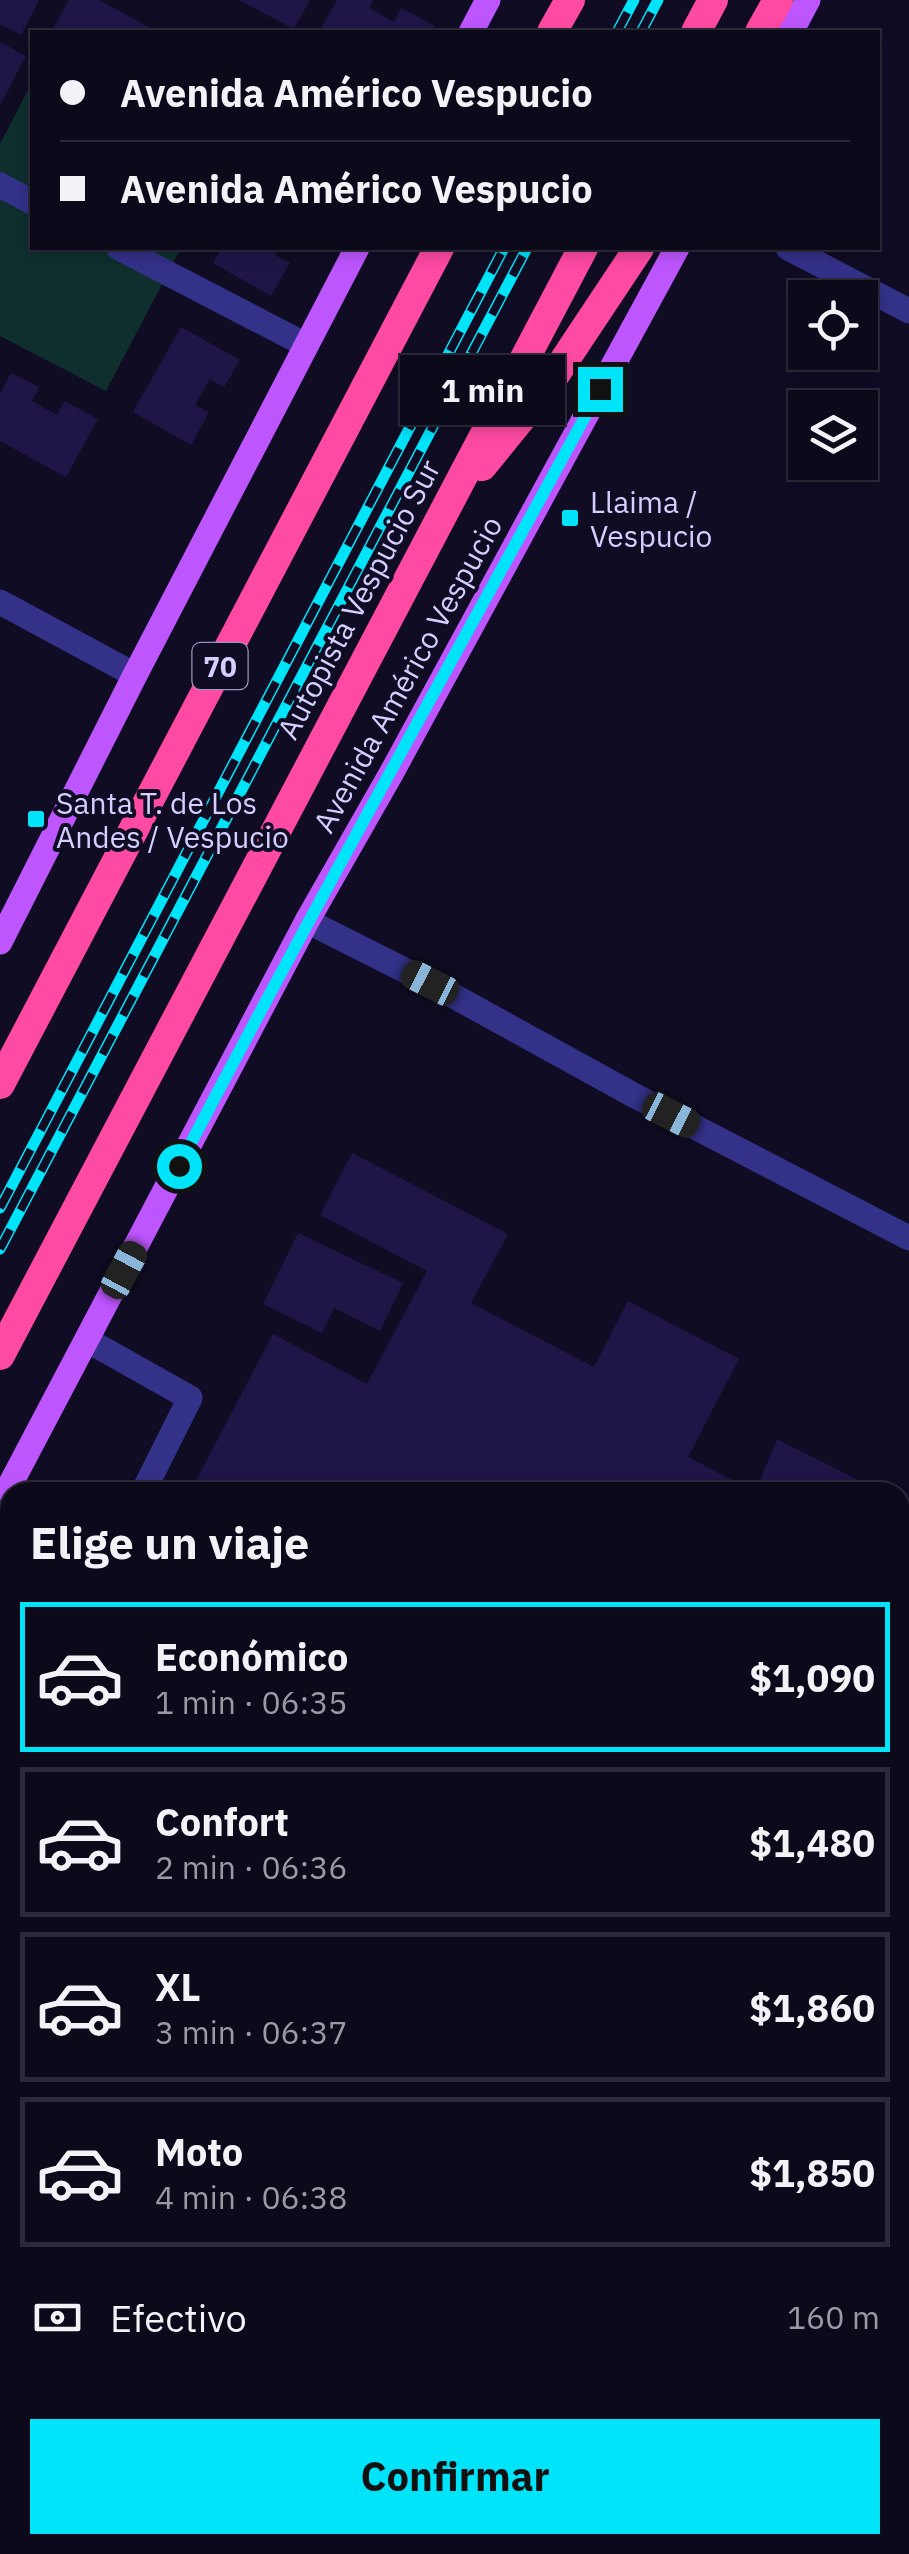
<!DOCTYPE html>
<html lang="es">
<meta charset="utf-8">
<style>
:root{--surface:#0c091b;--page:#1a1728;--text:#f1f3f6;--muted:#9a9aa3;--line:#2c2a3a;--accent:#00e4fa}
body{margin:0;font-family:"IBM Plex Sans",sans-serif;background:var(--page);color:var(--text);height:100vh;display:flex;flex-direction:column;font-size:38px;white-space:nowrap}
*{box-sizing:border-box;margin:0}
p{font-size:32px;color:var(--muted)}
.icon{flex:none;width:55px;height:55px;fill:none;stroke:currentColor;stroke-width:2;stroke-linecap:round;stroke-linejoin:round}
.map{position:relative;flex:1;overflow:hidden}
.panel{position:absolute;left:0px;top:1482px;width:910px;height:1072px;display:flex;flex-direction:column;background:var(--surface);border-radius:30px 30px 0 0;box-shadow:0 5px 15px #0003,0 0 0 2px var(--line)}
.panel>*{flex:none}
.guide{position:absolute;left:30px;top:30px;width:850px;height:220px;border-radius:0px;box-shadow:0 5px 15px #0003,0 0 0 2px var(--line);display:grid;align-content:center;height:220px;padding:0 30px;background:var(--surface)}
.controls{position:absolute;left:788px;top:280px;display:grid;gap:20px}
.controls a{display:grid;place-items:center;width:90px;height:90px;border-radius:0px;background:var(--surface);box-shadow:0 5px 15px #0003,0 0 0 2px var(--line);font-size:50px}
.end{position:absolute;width:45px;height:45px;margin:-22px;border:12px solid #00e4fa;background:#111;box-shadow:0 0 0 5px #111}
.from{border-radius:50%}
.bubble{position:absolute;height:70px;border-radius:0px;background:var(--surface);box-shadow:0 5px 15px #0003,0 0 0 2px var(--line);font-size:32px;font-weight:700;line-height:70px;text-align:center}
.car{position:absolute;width:30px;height:60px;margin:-30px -15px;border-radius:12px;box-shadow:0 0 8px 2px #0007;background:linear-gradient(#222 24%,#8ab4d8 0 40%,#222 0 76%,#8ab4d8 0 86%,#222 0)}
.guide b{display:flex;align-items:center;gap:35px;height:95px;font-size:38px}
.guide b+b{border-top:2px solid var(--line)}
.guide i{width:25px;height:25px;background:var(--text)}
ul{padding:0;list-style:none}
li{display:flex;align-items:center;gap:30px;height:150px;margin:0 20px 15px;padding:0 10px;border:5px solid var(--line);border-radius:0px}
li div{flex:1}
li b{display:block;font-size:38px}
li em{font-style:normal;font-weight:700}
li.active{border-color:var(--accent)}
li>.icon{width:90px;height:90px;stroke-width:1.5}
h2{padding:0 30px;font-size:45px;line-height:120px}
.pay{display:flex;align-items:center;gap:25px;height:110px;padding:0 30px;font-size:38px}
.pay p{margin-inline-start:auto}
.action{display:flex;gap:20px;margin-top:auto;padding:20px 30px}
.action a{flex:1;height:115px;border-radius:0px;background:var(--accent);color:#111;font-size:40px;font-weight:700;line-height:115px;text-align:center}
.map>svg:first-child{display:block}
</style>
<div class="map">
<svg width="909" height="2554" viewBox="0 0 909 2554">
<rect width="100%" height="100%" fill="#100c24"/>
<g fill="#0e2f2e">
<path d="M32,82V248H181L106,391L0,336V144Z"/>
<path d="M227,2545H433L450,2554H244Z"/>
</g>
<g fill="#1f1647">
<path d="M0,0H39L21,35L0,24Z"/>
<path d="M69,0H99L158,32H51Z"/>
<path d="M239,0H310L294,29Z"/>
<path d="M337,0H373L369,8L394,22L401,8L435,26L431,32H319Z"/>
<path d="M0,42L26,56L0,105Z"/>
<path d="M222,248H280L275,255L290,263L271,296L213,263Z"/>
<path d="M181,327L240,360L224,387L210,379L195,405L209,412L191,445L133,412Z"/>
<path d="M11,373L39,387L32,401L57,415L64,401L98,419L66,477L0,441V394Z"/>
<path d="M352,1153L508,1234L471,1303L594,1367L628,1301L739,1359L688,1457L755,1492L777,1439L882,1492H190L273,1334L367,1384L427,1271L320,1215Z"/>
<path d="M298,1233L403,1283L380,1331L334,1308L322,1333L263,1304Z"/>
<path d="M900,1502L909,1507V1740L900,1758Z"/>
<path d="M0,2150L10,2155L9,2279L0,2274V2216L4,2209L0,2207Z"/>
<path d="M542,2545H639L634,2554H559Z"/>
</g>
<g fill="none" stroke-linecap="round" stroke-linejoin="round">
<g stroke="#343189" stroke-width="25">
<path d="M0,185L32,202"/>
<path d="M119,248L306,345"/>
<path d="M788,248L909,311"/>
<path d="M0,602L135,675"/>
<path d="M307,921L430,983L637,1097L909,1238"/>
<path d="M87,1340L190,1398L143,1492"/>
<path d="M0,1662L10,1667"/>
<path d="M0,1769L10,1774"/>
<path d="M900,1839L909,1822"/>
<path d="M0,1870L10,1875"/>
<path d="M900,1971L909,1976"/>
<path d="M900,2155L908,2139"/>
<path d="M691,2554L696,2545"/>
</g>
<g stroke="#be56ff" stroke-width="25">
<path d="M471,32L488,0"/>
<path d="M791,32L808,0"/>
<path d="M0,942L135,675L357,248"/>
<path d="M0,1504L307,921L392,772L677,248"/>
</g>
<g stroke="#ff4aa3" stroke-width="30">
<path d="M552,32L570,0"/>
<path d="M696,32L713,0"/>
<path d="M760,32L778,0"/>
<path d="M482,466L548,385L639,248"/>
<path d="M0,1084L439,248"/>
<path d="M0,1355L583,248"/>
</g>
<defs>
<g id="rail">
<path d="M617,32L634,0"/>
<path d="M641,32L658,0"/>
<path d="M0,1208L504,248"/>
<path d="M0,1249L527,248"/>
</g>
</defs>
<use href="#rail" stroke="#00e4fa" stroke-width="11"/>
<use href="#rail" stroke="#100c24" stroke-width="8" stroke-dasharray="22" stroke-linecap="butt"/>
</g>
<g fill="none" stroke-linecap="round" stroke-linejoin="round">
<path stroke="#00e4fa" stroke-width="12" d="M179,1166C315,904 460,648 600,389"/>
</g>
<g fill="#00e4fa" stroke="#100c24" stroke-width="4">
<rect x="560" y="508" width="20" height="20" rx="5"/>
<rect x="26" y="809" width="20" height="20" rx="5"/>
</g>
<g text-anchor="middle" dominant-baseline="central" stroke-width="8" stroke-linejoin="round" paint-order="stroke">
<rect fill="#100c24" stroke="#9994bd" stroke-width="2.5" x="192.5" y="643" width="55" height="46" rx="8"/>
<g font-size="28" font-weight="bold" fill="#d4cfff">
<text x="220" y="666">70</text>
</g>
<g font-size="30" fill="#d4cfff" stroke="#100c24" text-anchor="start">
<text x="590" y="501">Llaima /<tspan x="590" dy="34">Vespucio</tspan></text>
<text x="56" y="802">Santa T. de Los<tspan x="56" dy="34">Andes / Vespucio</tspan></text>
</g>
<g font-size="30" fill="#d4cfff" stroke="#100c24">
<text transform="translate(358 599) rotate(-62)">Autopista Vespucio Sur</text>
<text transform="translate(407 674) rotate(-61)">Avenida Américo Vespucio</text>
</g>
</g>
</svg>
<div class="controls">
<a><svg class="icon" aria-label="locate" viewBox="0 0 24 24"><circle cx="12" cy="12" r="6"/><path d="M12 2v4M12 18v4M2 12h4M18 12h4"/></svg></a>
<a><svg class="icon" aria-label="layers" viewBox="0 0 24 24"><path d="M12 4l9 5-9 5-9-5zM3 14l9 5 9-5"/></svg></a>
</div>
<i class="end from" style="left:179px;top:1166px"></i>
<i class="end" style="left:600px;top:389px"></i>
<div class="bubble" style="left:400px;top:355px;width:165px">1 min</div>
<i class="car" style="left:430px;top:983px;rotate:297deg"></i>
<i class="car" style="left:671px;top:1115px;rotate:117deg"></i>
<i class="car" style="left:124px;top:1270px;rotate:28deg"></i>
<div class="guide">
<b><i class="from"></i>Avenida Américo Vespucio</b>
<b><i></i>Avenida Américo Vespucio</b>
</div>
<section class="panel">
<h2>Elige un viaje</h2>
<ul>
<li class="active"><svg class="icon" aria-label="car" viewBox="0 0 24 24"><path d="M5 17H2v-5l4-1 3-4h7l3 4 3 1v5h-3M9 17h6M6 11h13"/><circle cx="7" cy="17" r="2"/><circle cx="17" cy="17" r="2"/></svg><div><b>Económico</b><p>1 min · 06:35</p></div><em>$1,090</em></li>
<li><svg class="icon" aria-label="car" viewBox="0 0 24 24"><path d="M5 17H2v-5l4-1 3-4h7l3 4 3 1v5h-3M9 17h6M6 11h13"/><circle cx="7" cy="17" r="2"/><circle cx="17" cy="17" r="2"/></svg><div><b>Confort</b><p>2 min · 06:36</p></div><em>$1,480</em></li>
<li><svg class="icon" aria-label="car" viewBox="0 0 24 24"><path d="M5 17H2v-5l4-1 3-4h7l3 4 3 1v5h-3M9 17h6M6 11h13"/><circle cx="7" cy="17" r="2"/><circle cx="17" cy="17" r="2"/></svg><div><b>XL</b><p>3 min · 06:37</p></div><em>$1,860</em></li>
<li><svg class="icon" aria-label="car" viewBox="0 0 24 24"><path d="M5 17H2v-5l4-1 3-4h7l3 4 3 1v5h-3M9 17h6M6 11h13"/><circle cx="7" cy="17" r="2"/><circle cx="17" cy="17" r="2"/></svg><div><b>Moto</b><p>4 min · 06:38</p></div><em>$1,850</em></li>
</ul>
<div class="pay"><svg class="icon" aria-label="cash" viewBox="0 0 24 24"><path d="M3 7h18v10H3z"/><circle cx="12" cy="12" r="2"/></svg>Efectivo<p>160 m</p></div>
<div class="action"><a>Confirmar</a></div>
</section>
</div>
